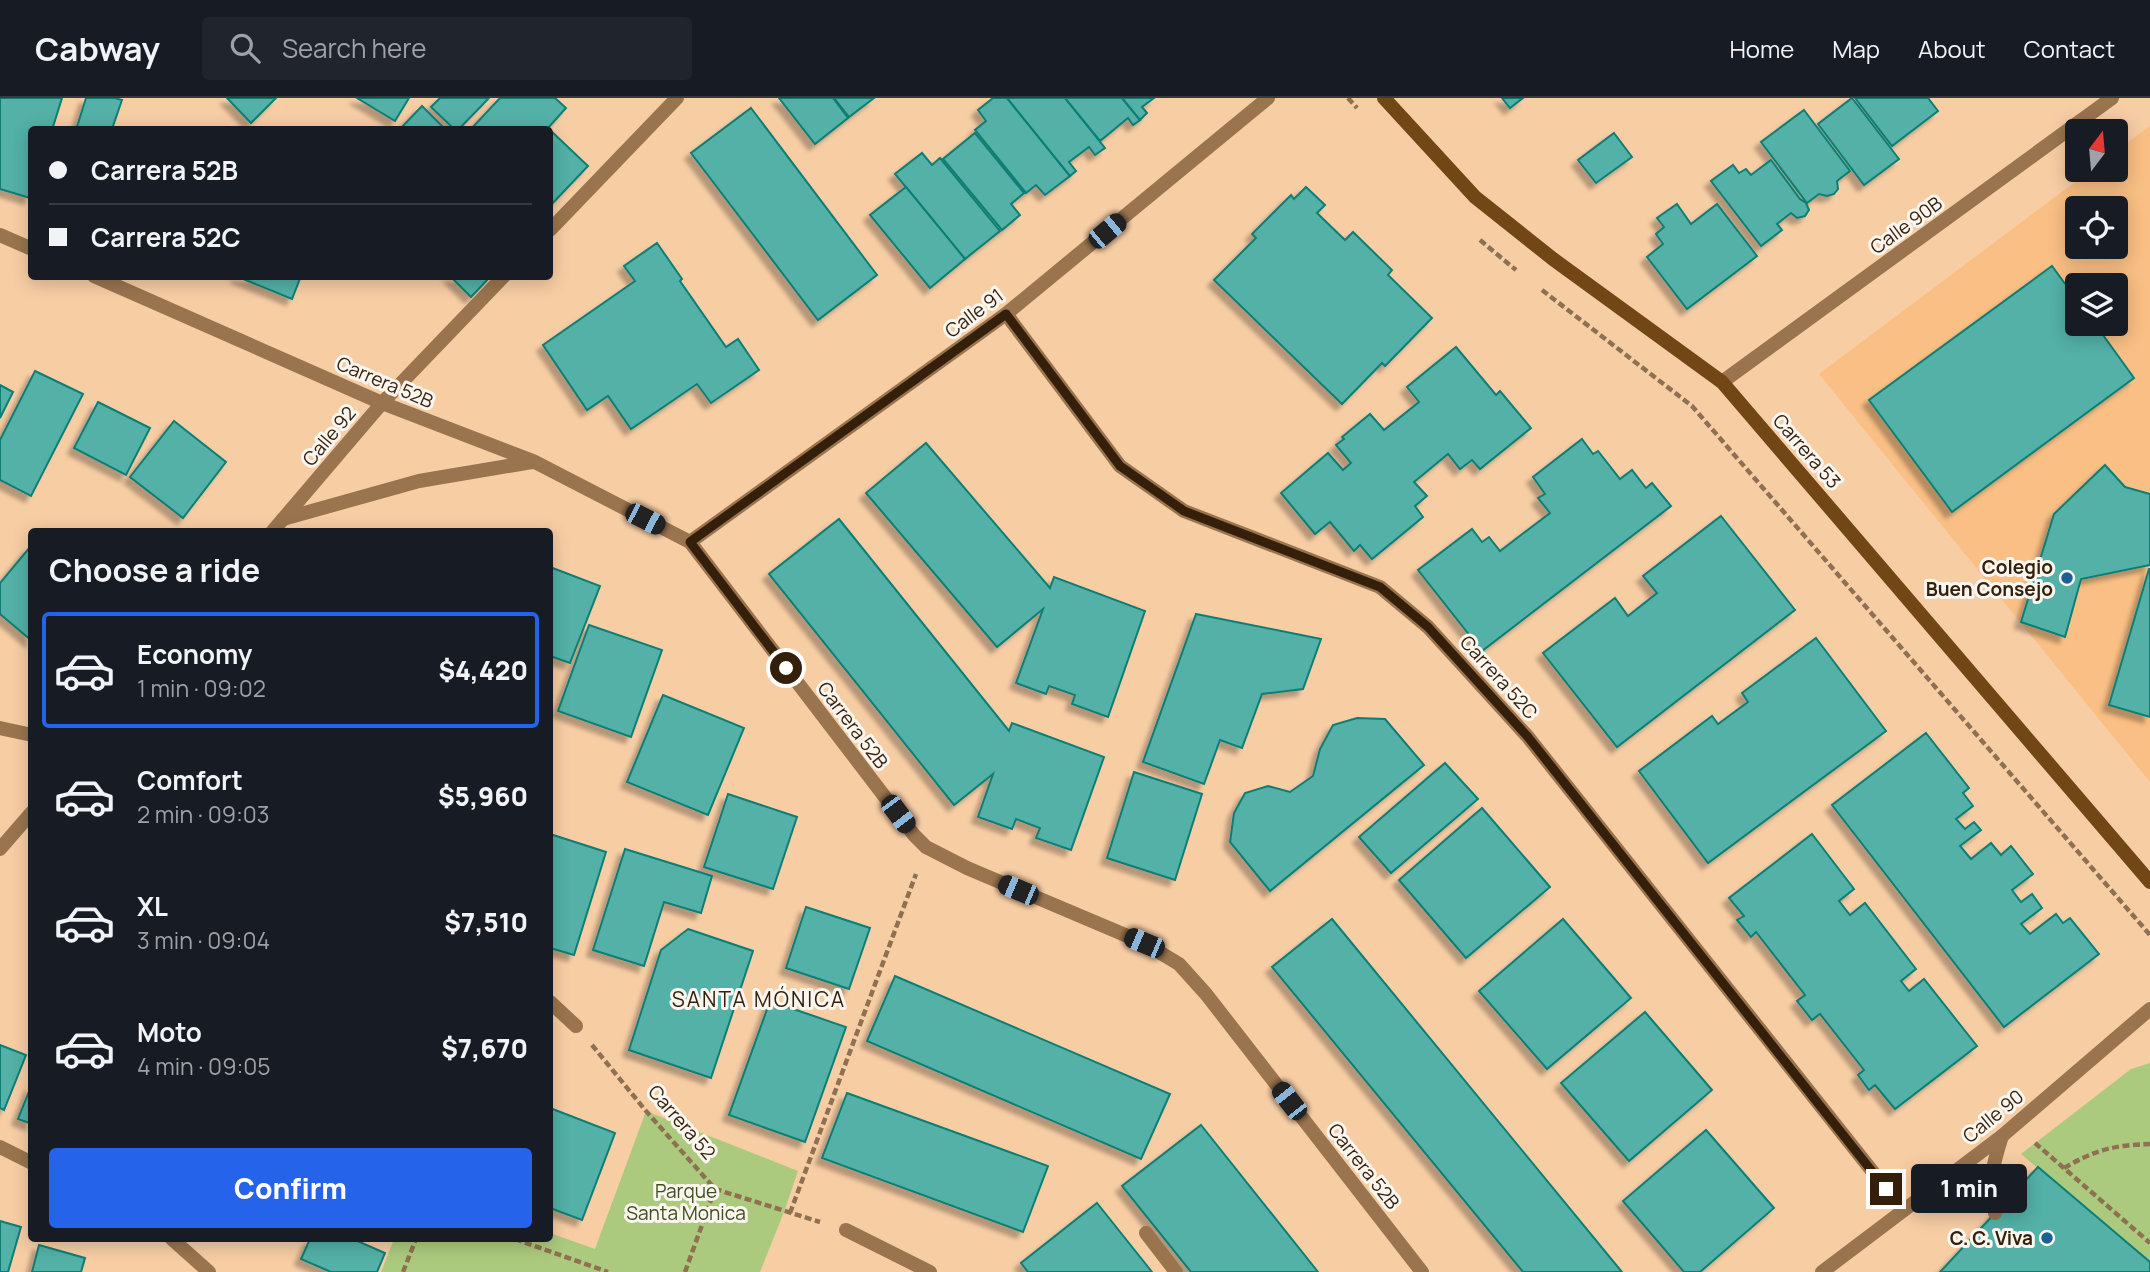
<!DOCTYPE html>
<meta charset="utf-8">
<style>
:root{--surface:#171b24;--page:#20242c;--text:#f1f3f6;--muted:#9ea1a6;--line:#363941;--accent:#2563eb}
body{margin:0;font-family:Manrope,sans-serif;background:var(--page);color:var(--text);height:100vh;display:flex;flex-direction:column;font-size:26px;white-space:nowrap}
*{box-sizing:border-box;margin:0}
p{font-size:23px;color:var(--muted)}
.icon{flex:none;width:38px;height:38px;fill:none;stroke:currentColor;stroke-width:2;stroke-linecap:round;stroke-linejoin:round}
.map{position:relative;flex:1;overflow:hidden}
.drawer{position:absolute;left:28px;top:430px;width:525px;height:714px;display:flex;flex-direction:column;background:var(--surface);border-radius:7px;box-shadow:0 4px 18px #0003}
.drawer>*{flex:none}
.banner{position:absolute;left:28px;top:28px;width:525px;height:154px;border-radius:7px;box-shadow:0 4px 18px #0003;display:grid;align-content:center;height:154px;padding:0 21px;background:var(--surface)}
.needle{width:46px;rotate:16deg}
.controls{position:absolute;left:2065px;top:21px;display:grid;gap:14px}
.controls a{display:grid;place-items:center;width:63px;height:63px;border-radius:7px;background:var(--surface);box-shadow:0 4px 18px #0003;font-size:35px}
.end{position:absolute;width:32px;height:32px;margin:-16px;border:9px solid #331f0a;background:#fff;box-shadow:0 0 0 4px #fff}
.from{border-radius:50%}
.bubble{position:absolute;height:49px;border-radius:7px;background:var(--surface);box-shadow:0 4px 18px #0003;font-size:23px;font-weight:800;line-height:49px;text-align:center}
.car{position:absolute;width:21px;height:42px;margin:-21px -10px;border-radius:9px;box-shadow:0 0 5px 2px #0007;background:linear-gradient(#222 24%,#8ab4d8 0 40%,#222 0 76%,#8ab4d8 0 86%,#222 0)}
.banner b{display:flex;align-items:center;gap:24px;height:66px;font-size:26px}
.banner b+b{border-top:2px solid var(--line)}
.banner i{width:18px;height:18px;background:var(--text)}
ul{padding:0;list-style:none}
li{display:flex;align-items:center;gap:21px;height:116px;margin:0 14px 10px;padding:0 7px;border:4px solid transparent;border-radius:7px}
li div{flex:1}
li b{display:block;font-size:26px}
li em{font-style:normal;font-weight:800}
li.on{border-color:var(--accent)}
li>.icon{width:63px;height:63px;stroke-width:1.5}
h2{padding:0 21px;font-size:32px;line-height:84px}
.cta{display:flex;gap:14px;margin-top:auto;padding:14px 21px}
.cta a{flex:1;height:80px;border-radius:7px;background:var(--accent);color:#fff;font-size:28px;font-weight:800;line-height:80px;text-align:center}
header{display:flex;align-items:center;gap:42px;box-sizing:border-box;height:98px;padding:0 35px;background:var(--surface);border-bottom:2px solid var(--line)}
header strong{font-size:33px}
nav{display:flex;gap:38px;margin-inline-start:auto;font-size:24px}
.search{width:490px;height:63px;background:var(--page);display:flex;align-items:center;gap:18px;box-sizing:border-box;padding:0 24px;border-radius:7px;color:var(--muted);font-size:26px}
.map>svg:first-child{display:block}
</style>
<header>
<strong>Cabway</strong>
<div class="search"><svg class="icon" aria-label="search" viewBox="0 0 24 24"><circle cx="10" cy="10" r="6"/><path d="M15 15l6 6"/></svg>Search here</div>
<nav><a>Home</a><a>Map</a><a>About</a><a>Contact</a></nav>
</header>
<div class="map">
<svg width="2150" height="1174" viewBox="0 0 2150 1174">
<defs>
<filter id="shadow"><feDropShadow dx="-6" dy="6" stdDeviation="2" flood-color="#0004"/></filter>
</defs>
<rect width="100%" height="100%" fill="#f7cda4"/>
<path fill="#f9bf84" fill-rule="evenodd" d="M2150,28V684L1819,276L2091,72H2116V53ZM2077,110H2116V149H2077ZM2077,187H2116V226H2077Z"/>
<g fill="#acca7d">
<path d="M2150,965V1164L2021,1056L2131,971Z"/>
<path d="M646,1013L798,1073L784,1114L760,1174H381L394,1141H550V1135L595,1151Z"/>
</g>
<g fill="#53b1a7" stroke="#0f7e75" stroke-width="2" filter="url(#shadow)">
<path d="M0,0H62L52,32H32V94L30,100L0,91Z"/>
<path d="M86,0H115L122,2L112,31L115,32H76Z"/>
<path d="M227,0H276L251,25Z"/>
<path d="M357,0H409L395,23Z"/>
<path d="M440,0H489L458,32H455L431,9Z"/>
<path d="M500,0H555L566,10L548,30L549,32H470Z"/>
<path d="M779,0H833L848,20L815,46Z"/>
<path d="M834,0H874L849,19Z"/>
<path d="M993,0H1007L1070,78L1045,97L1036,87L1026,95L975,32L986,23L978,12Z"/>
<path d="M1007,0H1065L1105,50L1095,57L1089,49L1069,64L1076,73L1070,78Z"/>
<path d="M1065,0H1122L1140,22L1133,27L1128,20L1100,43Z"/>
<path d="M1122,0H1154L1142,9L1147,15L1140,22Z"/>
<path d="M1502,0H1523L1510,10Z"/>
<path d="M1852,0L1899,61L1864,87L1818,26Z"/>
<path d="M1855,0H1928L1938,13L1892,48Z"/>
<path d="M422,8L446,32H399Z"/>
<path d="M751,10L877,177L818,222L691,55Z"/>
<path d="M1804,12L1850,73L1837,83L1838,91L1834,96L1827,98L1819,96L1807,105L1761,44Z"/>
<path d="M550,32L588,68L550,108Z"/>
<path d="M975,35L1024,95L1011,106L1020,117L1002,132L943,61Z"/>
<path d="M1614,35L1632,59L1596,85L1578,62Z"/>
<path d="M922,55L932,67L940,60L1000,133L965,161L895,76Z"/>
<path d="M1771,62L1800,101L1806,105L1809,112L1805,118L1797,120L1791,115L1777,126L1782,132L1761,148L1711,83L1733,67L1739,75L1746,71L1751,77Z"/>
<path d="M906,89L965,161L930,190L870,117Z"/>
<path d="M1306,89L1325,107L1317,115L1345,142L1353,134L1392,172L1388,177L1432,220L1385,268L1382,265L1342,306L1214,182L1256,140L1252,136L1291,97L1294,101Z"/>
<path d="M1677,106L1691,126L1717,106L1757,158L1687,211L1647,159L1663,146L1656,136L1664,129L1657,120Z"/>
<path d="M657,145L682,181L680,183L726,249L738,241L759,272L711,305L697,286L631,331L608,298L587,312L543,247L635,183L624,168Z"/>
<path d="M2052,168L2077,202V226H2095L2134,280L1952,414L1869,302Z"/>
<path d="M236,178H301L292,201Z"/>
<path d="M450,178H491L471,199Z"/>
<path d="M1456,249L1496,297L1500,293L1531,330L1480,371L1472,362L1460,371L1448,356L1414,384L1427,398L1415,408L1423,419L1372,461L1360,447L1354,453L1330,424L1315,436L1281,395L1328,355L1343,372L1351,365L1336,347L1344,341L1342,339L1370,316L1384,332L1419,304L1407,289Z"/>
<path d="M35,273L83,296L31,398L0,382V342Z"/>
<path d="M0,287L13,294L0,320Z"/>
<path d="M98,304L150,330L126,377L74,350Z"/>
<path d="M174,323L226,364L183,420L130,379Z"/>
<path d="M1582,341L1593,356L1598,353L1620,381L1632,372L1646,390L1652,385L1671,408L1482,553L1418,472L1472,431L1482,444L1489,439L1500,453L1550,415L1538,400L1545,396L1533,379Z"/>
<path d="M926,345L1050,490L1054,479L1145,513L1108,619L1072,606L1075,597L1049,588L1046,596L1016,585L1043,511L997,549L866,395Z"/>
<path d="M2105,367L2125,389L2150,396V467L2081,481L2065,539L2021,524L2054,416Z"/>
<path d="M1721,418L1795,512L1617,649L1543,555L1615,500L1628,518L1657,495L1643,478Z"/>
<path d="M839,421L1009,633L1012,625L1104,659L1071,752L1036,740L1040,730L1016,721L1012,731L978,719L993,676L954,707L769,476Z"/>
<path d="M30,449L32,450V543L0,516V485Z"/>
<path d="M550,469L600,488L570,565L550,558Z"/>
<path d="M2149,471H2150V619L2109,607Z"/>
<path d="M1196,516L1321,541L1303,591L1262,596L1242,650L1220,642L1204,686L1143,664Z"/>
<path d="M589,527L662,552L631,639L558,613Z"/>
<path d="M1816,540L1886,633L1708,765L1639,673L1712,618L1718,626L1748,604L1742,595Z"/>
<path d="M663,597L744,630L708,717L627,684Z"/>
<path d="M1357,620L1385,621L1424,667L1270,793L1230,744L1234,715L1245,695L1268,688L1290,694L1313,678L1320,651L1333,627Z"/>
<path d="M1926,635L1969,690L1963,695L1973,708L1956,721L1965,731L1974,724L1981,732L1960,748L1971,761L1991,745L2001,757L2011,748L2033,776L2012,792L2021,804L2032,796L2042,810L2021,826L2030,836L2056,816L2063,825L2070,820L2099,856L2004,929L1832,707Z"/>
<path d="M1445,665L1478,701L1391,775L1359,739Z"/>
<path d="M1134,674L1202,696L1175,782L1107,760Z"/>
<path d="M728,696L797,719L773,791L704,769Z"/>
<path d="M1482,710L1550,789L1466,860L1399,782Z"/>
<path d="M550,736L606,754L574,857L550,850Z"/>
<path d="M1812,736L1854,791L1839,803L1850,817L1865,805L1916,871L1901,883L1909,893L1924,881L1977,948L1895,1011L1875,987L1869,992L1858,977L1864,972L1820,916L1812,922L1797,903L1805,897L1756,834L1751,839L1737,822L1744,818L1729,800Z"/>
<path d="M625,751L712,778L701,815L664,804L644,868L593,852Z"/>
<path d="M806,809L870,830L849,891L786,870Z"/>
<path d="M1332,821L1622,1174H1523L1272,869Z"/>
<path d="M1563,821L1631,900L1547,971L1479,893Z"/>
<path d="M688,831L753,853L711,980L629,952L661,852Z"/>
<path d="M895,878L1170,996L1141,1061L867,943Z"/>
<path d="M770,903L846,929L805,1044L729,1017Z"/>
<path d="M1645,914L1712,992L1629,1063L1561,985Z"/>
<path d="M0,947L26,957L4,1012L0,1010Z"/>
<path d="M32,986V1026L18,1021Z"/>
<path d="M847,995L1048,1068L1023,1134L822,1060Z"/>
<path d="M550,1010L615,1035L582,1122L550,1110Z"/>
<path d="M1201,1027L1318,1174H1191L1122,1088Z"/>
<path d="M1706,1032L1774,1110L1700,1174H1684L1623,1103Z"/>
<path d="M2038,1069L2150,1164V1174H1940Z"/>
<path d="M1097,1105L1152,1174H1028L1021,1165Z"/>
<path d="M0,1123L21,1129L8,1174H0Z"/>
<path d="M310,1141H353L385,1155L377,1174H331L301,1161Z"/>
<path d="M39,1147L85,1160L81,1174H32Z"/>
</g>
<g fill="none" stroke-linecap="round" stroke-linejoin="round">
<g stroke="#8f7052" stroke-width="4.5" stroke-dasharray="7 3.5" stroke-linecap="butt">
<path d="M1348,0L1357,10"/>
<path d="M1480,142L1516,172"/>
<path d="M1542,192L1692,308L2150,837"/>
<path d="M592,947L646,1013L715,1091L820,1124"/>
<path d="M2035,1045L2150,1145"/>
<path d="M2064,1070C2095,1052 2114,1047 2150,1046"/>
<path d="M790,1115L916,776"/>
<path d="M515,1141L608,1174"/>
<path d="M403,1174L416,1141"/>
<path d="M685,1174L715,1091"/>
</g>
<g stroke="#99744e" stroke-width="14">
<path d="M1995,1115C1987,1085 1993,1067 2002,1038"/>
<path d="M1146,1135L1176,1174"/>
</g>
<g stroke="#99744e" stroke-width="14">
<path d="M550,132L677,0"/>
<path d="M0,137L32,151"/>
<path d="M94,178L382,305L533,363L690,444L914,737L926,749L967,770L1144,845L1179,866L1206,896L1422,1174"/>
<path d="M1006,216L1120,368L1184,413L1380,489L1428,529L1528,639L1903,1112"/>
<path d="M1722,284L2112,0"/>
<path d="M283,421L419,383L532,364"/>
<path d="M272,434L382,305L504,178"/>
<path d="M690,444L1006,216L1268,0"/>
<path d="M0,630L32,637"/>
<path d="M0,751L32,714"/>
<path d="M550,904L576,928"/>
<path d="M0,1049L32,1065"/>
<path d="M846,1132L930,1174"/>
<path d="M172,1141L209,1174"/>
<path d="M1822,1174L2002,1038L2150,911"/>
</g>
<path stroke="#724715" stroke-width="14" d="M1384,0L1475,99L1553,161L1722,284L2150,784"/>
</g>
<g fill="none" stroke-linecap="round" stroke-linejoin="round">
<path stroke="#331f0a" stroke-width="9" d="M786,570L690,444L1006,216L1120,368L1184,413L1380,489L1428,529L1528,639L1886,1091"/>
</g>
<g fill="#1a6094" stroke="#fbf6f0" stroke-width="2.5">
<circle cx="2067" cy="480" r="7"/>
<circle cx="2047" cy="1140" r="7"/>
</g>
<g text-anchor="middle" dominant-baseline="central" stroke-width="6" stroke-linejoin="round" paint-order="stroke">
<g font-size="19" fill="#331f0a" stroke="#fbf6f0">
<text transform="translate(1906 127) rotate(-36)">Calle 90B</text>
<text transform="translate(974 215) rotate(-37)">Calle 91</text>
<text transform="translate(385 284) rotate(23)">Carrera 52B</text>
<text transform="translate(329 338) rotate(-50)">Calle 92</text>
<text transform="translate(1807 353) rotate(49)">Carrera 53</text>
<text transform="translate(1499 579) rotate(48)">Carrera 52C</text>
<text transform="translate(853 627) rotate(53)">Carrera 52B</text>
<text transform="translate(1993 1018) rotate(-39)">Calle 90</text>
<text transform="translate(682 1024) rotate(49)">Carrera 52</text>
<text transform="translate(1364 1068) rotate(52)">Carrera 52B</text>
</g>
<g font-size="19" font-weight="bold" fill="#331f0a" stroke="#fbf6f0" text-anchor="end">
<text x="2053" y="469">Colegio<tspan x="2053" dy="22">Buen Consejo</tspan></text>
<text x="2033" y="1140">C. C. Viva</text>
</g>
<g font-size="19" fill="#3e4f1f" stroke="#fbf6f0">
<text x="686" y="1093">Parque<tspan x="686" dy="22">Santa Monica</tspan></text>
</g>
<g font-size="21" letter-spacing="2" fill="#331f0a" stroke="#fbf6f0">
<text x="759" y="901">SANTA MÓNICA</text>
</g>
</g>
</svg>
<div class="controls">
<a><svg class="needle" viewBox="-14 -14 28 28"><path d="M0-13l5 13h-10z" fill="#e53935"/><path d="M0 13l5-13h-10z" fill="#9ea1a6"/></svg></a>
<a><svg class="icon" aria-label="locate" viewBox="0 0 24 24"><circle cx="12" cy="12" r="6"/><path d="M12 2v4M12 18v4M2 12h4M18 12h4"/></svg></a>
<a><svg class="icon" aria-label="layers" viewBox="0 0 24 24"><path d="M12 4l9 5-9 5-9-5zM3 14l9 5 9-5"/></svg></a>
</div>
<i class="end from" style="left:786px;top:570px"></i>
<i class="end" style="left:1886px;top:1091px"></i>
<div class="bubble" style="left:1911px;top:1066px;width:116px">1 min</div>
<i class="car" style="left:1107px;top:133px;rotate:50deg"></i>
<i class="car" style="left:645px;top:421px;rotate:117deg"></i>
<i class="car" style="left:898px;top:716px;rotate:143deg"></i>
<i class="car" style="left:1018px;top:792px;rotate:293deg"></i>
<i class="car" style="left:1144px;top:845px;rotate:293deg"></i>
<i class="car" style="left:1289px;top:1003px;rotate:322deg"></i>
<div class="banner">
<b><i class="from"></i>Carrera 52B</b>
<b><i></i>Carrera 52C</b>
</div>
<section class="drawer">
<h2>Choose a ride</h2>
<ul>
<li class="on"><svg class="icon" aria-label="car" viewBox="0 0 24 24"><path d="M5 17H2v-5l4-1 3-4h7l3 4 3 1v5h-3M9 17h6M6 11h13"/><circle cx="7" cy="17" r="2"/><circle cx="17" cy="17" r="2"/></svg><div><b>Economy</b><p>1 min · 09:02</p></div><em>$4,420</em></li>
<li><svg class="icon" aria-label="car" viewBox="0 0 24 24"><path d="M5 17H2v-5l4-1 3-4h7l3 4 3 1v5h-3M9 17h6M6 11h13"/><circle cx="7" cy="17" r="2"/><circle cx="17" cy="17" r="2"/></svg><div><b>Comfort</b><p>2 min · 09:03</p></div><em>$5,960</em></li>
<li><svg class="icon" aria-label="car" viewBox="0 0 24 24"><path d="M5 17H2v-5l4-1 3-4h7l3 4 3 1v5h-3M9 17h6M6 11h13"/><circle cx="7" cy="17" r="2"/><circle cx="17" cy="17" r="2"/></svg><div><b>XL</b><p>3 min · 09:04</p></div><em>$7,510</em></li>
<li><svg class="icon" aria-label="car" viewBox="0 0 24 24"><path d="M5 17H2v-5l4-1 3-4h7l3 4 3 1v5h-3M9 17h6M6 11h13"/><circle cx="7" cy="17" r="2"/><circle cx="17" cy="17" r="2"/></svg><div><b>Moto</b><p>4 min · 09:05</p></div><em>$7,670</em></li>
</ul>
<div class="cta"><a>Confirm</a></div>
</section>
</div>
